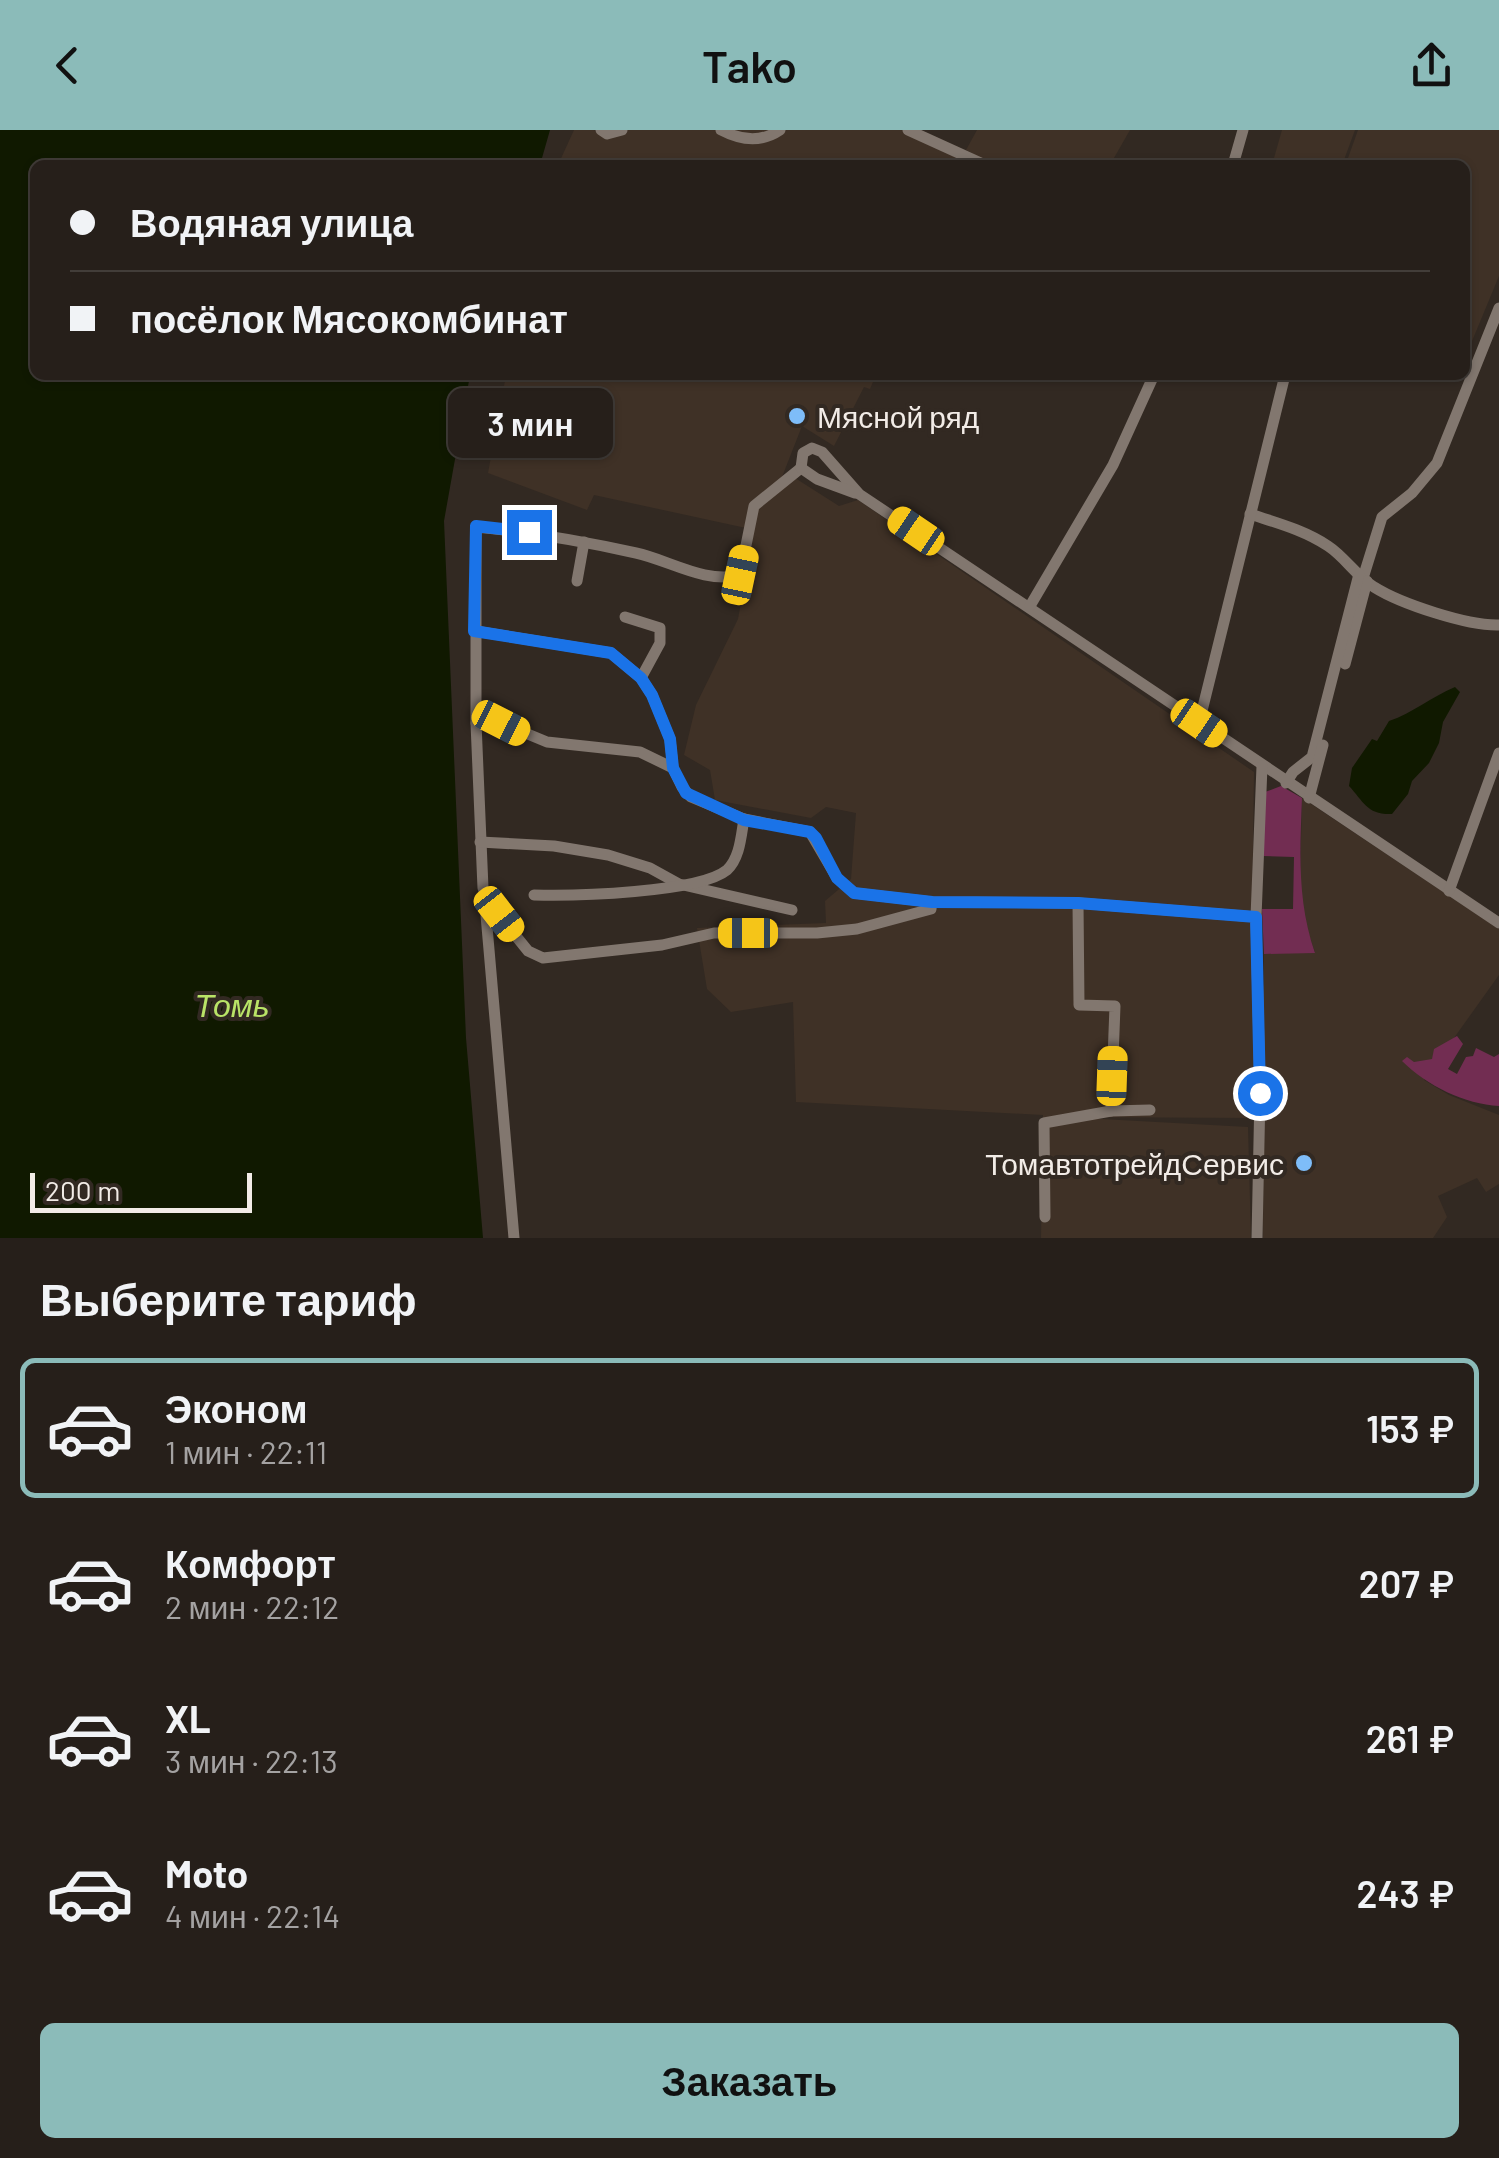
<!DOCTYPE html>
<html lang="ru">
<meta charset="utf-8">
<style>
:root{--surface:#261f1a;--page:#322c27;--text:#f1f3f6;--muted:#a4a2a2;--line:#423d39;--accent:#8bbbb9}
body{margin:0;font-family:Barlow,sans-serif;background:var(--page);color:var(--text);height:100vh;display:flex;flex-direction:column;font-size:38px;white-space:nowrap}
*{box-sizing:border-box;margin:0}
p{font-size:32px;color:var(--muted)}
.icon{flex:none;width:55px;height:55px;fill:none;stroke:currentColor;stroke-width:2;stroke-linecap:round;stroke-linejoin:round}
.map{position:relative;height:1108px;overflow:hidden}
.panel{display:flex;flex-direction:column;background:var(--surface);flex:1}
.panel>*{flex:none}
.hud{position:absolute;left:30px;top:30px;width:1440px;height:220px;border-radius:15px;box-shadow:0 2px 8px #0004,0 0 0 2px var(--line);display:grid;align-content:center;height:220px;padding:0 40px;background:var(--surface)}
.scale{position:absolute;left:30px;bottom:25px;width:222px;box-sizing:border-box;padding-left:10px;border:5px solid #f2ece7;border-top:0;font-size:28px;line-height:35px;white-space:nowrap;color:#f2ece7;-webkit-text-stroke:8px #322922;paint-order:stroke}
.end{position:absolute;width:45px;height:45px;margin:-22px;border:12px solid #1a73e8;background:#fff;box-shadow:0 0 0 5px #fff}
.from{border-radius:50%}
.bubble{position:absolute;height:70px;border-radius:15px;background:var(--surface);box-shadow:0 2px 8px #0004,0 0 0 2px var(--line);font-size:32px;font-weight:600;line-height:70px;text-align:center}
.car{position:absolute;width:30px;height:60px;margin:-30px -15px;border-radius:12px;box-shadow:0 0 8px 2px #0007;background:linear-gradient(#f5c518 24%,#345 0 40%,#f5c518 0 76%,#345 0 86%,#f5c518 0)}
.hud b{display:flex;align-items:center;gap:35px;height:95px;font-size:38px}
.hud b+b{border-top:2px solid var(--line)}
.hud i{width:25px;height:25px;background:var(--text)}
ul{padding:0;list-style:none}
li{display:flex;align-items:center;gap:30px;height:140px;margin:0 20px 15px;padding:0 20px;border:5px solid transparent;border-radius:15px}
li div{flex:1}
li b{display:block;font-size:38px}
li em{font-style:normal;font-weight:600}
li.active{border-color:var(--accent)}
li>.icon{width:90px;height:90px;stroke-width:1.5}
h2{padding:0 40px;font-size:45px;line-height:120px}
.primary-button{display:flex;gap:20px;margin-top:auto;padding:20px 40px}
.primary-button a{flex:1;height:115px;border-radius:15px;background:var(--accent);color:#111;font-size:40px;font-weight:600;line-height:115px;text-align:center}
header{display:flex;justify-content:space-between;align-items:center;height:130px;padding:0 40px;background:var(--accent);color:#111;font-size:45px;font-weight:600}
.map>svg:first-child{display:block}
</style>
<header><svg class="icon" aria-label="back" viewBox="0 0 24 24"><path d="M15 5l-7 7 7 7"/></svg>Tako<svg class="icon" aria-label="share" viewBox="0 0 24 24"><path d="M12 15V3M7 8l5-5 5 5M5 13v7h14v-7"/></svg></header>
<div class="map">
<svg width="1499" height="1108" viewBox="0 0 1499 1108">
<rect width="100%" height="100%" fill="#322922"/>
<g fill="#3f3126">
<path d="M574,0H594L606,7L626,0H902L977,35H558Z"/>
<path d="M977,0H1130L1110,35H994L966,20Z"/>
<path d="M1282,0H1355L1344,30L1345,35H1272Z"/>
<path d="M1358,0H1499V146L1470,216L1465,214V35H1349L1348,28Z"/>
<path d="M506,245H876L870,259L864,257L834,316L802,296L782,347L751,374L746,398L594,365L587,380L488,343Z"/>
<path d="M795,348L839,376L858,370L1254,642L1252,787L1256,988L1065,987L1248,997L1251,1108H1041L1043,985L796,972L793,872L731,882L707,859L697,798L826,793L825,771L851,749L856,683L826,677L811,688L715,670L710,640L684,625L696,575L738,489L758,378Z"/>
<path d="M1302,668L1499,799V845L1424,950L1449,965L1499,985V1054L1486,1062L1477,1048L1438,1066L1447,1087L1433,1108H1263L1264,824L1315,822L1305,794L1300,753Z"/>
</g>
<g fill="#722d52">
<path d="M1281,656L1302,668C1300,722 1297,771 1315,823L1264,824L1262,779H1293L1294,727L1263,726L1265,662Z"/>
<path d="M1457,906L1463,914L1448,939L1457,944L1466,927L1473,926L1476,918L1494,927L1499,924V976C1465,974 1427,956 1402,931L1407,927L1414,932L1432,929L1434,919Z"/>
</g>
<g fill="#101900">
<path d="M0,0H550L540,35H35V245H470L444,391L466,908L483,1108H0Z"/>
<path d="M1455,557L1460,562L1443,592L1439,613L1429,633L1412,651L1408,664L1392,684C1367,685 1364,672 1349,656L1352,638L1372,609L1377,611L1389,591C1413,583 1431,567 1455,557Z"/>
</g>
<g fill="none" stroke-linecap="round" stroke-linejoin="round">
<g stroke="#82776f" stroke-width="11">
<path d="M601,0L607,4L622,0"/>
<path d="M721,0C740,10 761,13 780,0"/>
<path d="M908,0L985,35"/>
<path d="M1233,35L1243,0"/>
<path d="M801,338L754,376L740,445C705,454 669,430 636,423C583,411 530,402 476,397V593L483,758L499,785L528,821L543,828L662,815L714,803H817L857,799L931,779L932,772"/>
<path d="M801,338L803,323L812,318L822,322L859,364L1499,793"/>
<path d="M801,338L817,349L855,363"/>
<path d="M1250,384C1277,393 1304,400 1328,416C1345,427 1357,447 1374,457C1401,474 1468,496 1499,495"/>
<path d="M1363,448L1382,387L1412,363L1437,333L1499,178"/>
<path d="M577,451L584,412"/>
<path d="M1030,476L1113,335L1154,245"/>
<path d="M625,487L660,498V513L641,548"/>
<path d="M475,501L611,523L641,548L652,565L670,609L673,638"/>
<path d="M1345,534L1367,451"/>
<path d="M476,593H501L547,612L640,622L673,638L682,657L691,667L744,689L810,702L837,748L854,763L932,772L1078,773L1256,787"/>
<path d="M1199,593L1285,245"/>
<path d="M1286,653L1293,642L1312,627L1359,444"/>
<path d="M1309,668L1323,615"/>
<path d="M480,712L554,716L608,725L650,738L679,754L792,780"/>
<path d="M1449,761L1499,623"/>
<path d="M484,762L514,1108"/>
<path d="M534,765C573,766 699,763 727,740C740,728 741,706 744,689"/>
<path d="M1078,773L1079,875L1115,876L1111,981L1150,980"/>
<path d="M1045,1087L1044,993L1111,981"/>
<path d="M1257,1108L1260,963L1256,787L1262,636"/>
</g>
</g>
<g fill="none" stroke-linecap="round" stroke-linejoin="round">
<path stroke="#1a73e8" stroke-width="12" d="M529,402L476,396L474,501L611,523L641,548L652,565L670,609L673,638L686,663L744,690L810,702L816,708L837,748L854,763L932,772L1078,773L1256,787L1260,963"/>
</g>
<g fill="#7ebdf9" stroke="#322922" stroke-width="4">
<circle cx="797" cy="286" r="10"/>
<circle cx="1304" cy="1033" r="10"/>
</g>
<g text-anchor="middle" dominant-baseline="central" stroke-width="8" stroke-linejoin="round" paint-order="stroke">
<g font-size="30" fill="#f2ece7" stroke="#322922" text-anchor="start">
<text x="817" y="286">Мясной ряд</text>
<text x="1284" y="1033" text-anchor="end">ТомавтотрейдСервис</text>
</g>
<g font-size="32" font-style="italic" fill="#b9e367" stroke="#322922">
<text x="232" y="874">Томь</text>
</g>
</g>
</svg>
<div class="scale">200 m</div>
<i class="end from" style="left:1260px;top:963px"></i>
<i class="end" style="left:529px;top:402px"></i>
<div class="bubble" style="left:448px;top:258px;width:165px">3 мин</div>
<i class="car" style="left:916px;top:401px;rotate:304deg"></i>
<i class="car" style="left:740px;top:445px;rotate:12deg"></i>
<i class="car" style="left:501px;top:593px;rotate:117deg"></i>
<i class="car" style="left:1199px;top:593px;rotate:124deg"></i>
<i class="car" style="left:499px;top:784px;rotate:142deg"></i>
<i class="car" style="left:748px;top:803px;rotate:270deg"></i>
<i class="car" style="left:1112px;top:946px;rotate:2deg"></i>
<div class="hud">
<b><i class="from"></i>Водяная улица</b>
<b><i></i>посёлок Мясокомбинат</b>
</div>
</div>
<section class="panel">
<h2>Выберите тариф</h2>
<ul>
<li class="active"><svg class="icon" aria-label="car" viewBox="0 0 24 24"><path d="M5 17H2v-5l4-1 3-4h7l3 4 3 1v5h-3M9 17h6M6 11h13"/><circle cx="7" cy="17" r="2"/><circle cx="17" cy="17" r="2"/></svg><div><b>Эконом</b><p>1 мин · 22:11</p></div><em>153 ₽</em></li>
<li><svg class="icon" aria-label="car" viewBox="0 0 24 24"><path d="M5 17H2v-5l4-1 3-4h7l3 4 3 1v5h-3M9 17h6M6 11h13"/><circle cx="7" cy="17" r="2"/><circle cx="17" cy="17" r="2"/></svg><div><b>Комфорт</b><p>2 мин · 22:12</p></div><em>207 ₽</em></li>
<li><svg class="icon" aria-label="car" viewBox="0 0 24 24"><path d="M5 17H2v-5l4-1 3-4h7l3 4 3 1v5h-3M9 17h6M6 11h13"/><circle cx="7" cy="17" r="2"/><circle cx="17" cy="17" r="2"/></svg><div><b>XL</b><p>3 мин · 22:13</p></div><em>261 ₽</em></li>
<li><svg class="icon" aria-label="car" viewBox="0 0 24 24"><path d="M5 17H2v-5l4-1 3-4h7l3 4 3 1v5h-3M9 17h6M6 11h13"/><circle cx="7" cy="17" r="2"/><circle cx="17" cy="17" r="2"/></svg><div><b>Moto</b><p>4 мин · 22:14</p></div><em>243 ₽</em></li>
</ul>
<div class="primary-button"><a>Заказать</a></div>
</section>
